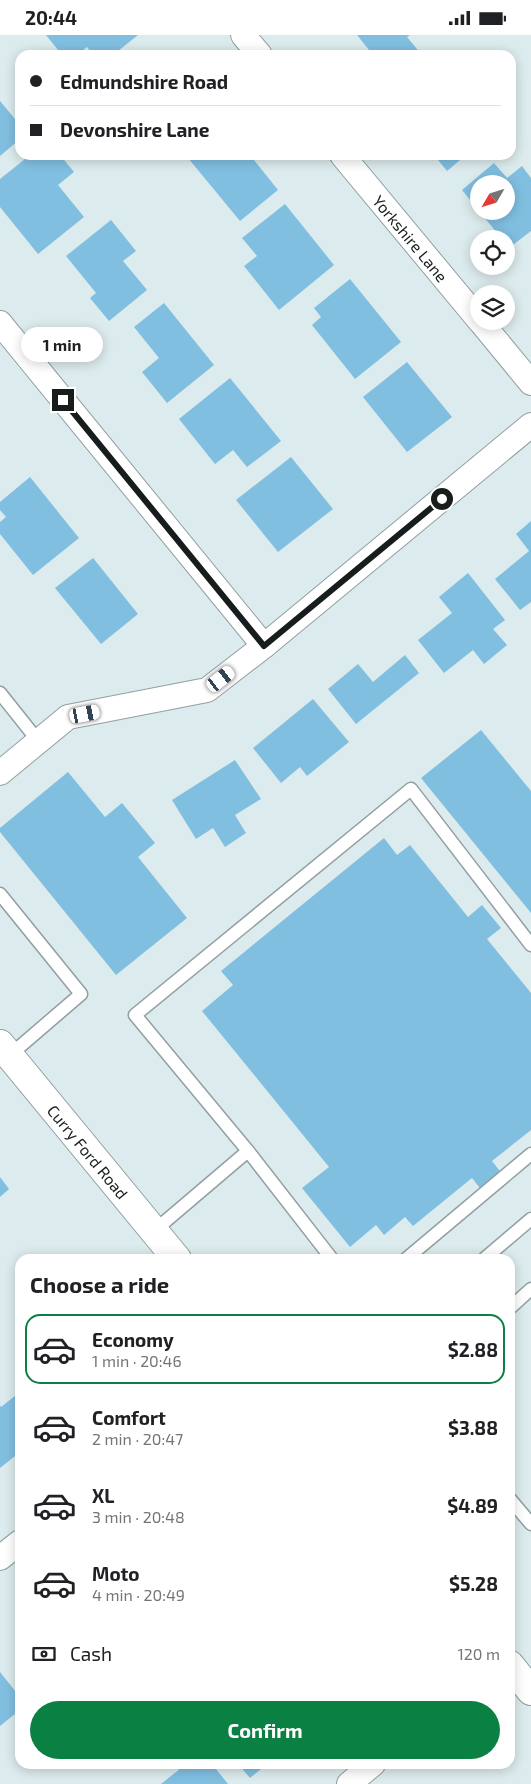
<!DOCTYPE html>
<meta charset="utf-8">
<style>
:root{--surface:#fff;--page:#f6f6f6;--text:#202124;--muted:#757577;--line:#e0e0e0;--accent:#0b8043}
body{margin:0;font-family:"Exo 2",sans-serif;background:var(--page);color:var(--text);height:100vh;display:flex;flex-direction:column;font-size:19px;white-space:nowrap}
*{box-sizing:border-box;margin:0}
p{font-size:16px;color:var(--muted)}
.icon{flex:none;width:28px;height:28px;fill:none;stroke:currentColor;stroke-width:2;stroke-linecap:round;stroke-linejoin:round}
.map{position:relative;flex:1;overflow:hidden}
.drawer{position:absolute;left:15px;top:1219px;width:500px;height:515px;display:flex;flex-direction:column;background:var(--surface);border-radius:15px;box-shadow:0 2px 12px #0003}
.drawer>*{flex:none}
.top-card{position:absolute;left:15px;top:15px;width:501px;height:110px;border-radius:15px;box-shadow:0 2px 12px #0003;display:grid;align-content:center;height:110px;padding:0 15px;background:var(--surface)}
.needle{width:32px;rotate:231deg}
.buttons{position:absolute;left:470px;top:140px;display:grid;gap:10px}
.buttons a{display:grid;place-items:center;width:45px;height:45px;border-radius:50%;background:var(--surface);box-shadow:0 2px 12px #0003;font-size:25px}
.end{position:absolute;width:22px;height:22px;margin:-11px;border:6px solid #171c1d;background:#fff;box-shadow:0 0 0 2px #fff}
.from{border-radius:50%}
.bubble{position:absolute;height:35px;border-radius:18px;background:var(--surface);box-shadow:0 2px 12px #0003;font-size:16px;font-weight:700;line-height:35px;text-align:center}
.car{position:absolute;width:15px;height:30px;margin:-15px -8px;border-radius:6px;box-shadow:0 0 4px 1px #0007;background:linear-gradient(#fff 24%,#345 0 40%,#fff 0 76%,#345 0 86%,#fff 0)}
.top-card b{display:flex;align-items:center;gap:18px;height:48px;font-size:19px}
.top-card b+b{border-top:1px solid var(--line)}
.top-card i{width:12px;height:12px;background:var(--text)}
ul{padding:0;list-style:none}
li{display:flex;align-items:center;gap:15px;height:70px;margin:0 10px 8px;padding:0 5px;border:2px solid transparent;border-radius:15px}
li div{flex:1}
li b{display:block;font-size:19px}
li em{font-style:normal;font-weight:700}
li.current{border-color:var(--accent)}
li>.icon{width:45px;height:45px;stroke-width:1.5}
h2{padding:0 15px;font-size:22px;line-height:60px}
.pay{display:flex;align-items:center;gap:12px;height:55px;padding:0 15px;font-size:19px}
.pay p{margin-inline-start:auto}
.button{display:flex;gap:10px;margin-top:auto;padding:10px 15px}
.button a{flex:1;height:58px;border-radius:30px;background:var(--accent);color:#fff;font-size:20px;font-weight:700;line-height:58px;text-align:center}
.status{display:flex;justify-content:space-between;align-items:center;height:35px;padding:0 25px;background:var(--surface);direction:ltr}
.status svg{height:14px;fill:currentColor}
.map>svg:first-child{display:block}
</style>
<div class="status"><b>20:44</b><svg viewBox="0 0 49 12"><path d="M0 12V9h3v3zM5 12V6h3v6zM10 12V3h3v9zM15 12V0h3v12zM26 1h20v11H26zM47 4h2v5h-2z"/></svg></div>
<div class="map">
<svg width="531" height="1749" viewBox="0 0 531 1749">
<rect width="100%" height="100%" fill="#dcebed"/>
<g fill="#81bfe1">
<path d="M46,0H138L113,20H93L87,12L77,20H62Z"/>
<path d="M357,0H410L407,2L422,20H373Z"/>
<path d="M0,66L20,90V104L0,121Z"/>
<path d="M30,120H60L74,137L58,150L84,182L38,219L0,172V144Z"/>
<path d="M191,120H250L278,155L240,186L188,123Z"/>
<path d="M434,120H466L447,136Z"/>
<path d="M494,128L507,143L522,131L531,143V196L509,213L506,210V204H502L479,176H506V149H479V176L462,155Z"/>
<path d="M285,169L334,230L279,275L244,231L257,221L242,203Z"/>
<path d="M111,185L136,216L123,226L147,255L109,286L90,263L96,258L66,221Z"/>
<path d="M350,244L401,307L355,344L312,290L321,282L314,273Z"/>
<path d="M164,268L214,330L167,368L142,337L159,323L134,292Z"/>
<path d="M407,327L452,382L407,417L363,362Z"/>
<path d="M230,343L281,406L247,432L233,415L215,429L179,384Z"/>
<path d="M291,422L333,474L278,517L236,465Z"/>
<path d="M30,442L79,503L33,540L0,499V487L6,482L0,475V467Z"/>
<path d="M531,486V567L520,575L495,544L529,516L516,499Z"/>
<path d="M93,523L138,579L101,609L55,553Z"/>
<path d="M468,538L505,585L493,594L507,610L484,629L473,615L444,638L418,605L452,578L439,562Z"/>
<path d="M405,620L419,638L356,689L328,654L358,629L373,647Z"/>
<path d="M313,664L349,707L307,741L300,732L281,748L253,713Z"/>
<path d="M481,695L531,756V878L421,743Z"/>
<path d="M235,725L261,764L235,780L246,798L225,812L213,793L196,804L172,765Z"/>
<path d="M68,737L105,782L122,768L155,808L138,822L187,883L116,940L0,797V793Z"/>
<path d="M384,803L397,820L410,810L468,882L482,870L501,893L487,904L531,958V1095L492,1126L503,1140L483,1157L472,1143L413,1191L405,1182L384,1200L376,1190L350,1212L302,1153L329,1132L202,976L233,950L221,936Z"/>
<path d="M0,1142L9,1154L0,1162Z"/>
<path d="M20,1357V1417L0,1433V1370L1,1372Z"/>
<path d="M0,1637L20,1662V1675L0,1691Z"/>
<path d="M186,1729H212L228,1749H161Z"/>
<path d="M238,1729H267L250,1743Z"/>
</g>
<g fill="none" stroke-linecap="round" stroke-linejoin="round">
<defs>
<g id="service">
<path d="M0,658L39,707"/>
<path d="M0,859L81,959L10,1020"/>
<path d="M248,1116L332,1224"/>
<path d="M154,1196L248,1116L135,980L411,754L531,910"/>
<path d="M406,1224L531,1119"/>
<path d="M484,1224L531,1184"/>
<path d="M510,1273L531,1254"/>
<path d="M510,1464L531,1489"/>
</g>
<g id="minor">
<path d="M243,0L260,20"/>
<path id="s1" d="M342,120L479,285"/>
<path d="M480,286L531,348"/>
<path d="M0,288L264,611"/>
<path d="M0,738L68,682L207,655L264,611L531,390"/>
<path d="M0,1523L20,1507"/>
<path d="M349,1749L373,1729"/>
</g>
<g id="tertiary">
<path id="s2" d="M0,1009L177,1224"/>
<path d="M510,1630L531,1656"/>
</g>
</defs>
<use href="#service" stroke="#929fa2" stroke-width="15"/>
<use href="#minor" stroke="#929fa2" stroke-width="26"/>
<use href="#tertiary" stroke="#929fa2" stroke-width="30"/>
<use href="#service" stroke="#fff" stroke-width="12"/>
<use href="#minor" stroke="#fff" stroke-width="24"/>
<use href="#tertiary" stroke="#fff" stroke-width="28"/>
</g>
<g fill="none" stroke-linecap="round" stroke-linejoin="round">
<path stroke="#171c1d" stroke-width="6" d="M63,365L264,611L442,464"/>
</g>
<g text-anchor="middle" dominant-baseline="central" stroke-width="5" stroke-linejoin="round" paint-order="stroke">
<g font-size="16" fill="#171c1d" stroke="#fff">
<text stroke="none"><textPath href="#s1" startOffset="108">Yorkshire Lane</textPath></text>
<text stroke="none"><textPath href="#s2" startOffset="139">Curry Ford Road</textPath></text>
</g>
</g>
</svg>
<div class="buttons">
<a><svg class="needle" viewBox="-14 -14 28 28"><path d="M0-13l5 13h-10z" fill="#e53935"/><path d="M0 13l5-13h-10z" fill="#757577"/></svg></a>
<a><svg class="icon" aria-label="locate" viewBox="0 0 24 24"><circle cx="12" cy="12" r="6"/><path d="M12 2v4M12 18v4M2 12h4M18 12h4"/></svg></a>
<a><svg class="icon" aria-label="layers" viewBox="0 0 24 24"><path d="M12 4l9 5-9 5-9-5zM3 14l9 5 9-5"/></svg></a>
</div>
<i class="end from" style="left:442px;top:464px"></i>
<i class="end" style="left:63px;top:365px"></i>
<div class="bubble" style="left:21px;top:292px;width:82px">1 min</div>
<i class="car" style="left:221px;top:644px;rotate:52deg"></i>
<i class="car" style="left:85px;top:679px;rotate:79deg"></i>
<div class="top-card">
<b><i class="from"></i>Edmundshire Road</b>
<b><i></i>Devonshire Lane</b>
</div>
<section class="drawer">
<h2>Choose a ride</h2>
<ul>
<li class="current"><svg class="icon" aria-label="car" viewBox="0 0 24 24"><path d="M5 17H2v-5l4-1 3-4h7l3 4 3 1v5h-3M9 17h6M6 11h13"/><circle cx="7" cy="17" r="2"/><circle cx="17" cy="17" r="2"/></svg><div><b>Economy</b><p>1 min · 20:46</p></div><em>$2.88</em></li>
<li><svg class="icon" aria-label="car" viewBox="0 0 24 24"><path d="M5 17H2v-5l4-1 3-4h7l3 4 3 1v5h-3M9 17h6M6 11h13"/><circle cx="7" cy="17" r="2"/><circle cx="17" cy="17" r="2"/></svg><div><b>Comfort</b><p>2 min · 20:47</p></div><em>$3.88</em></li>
<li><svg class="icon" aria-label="car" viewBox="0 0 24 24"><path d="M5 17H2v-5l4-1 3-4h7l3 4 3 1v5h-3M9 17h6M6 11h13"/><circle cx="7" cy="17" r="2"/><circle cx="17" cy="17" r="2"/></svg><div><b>XL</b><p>3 min · 20:48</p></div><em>$4.89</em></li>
<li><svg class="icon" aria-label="car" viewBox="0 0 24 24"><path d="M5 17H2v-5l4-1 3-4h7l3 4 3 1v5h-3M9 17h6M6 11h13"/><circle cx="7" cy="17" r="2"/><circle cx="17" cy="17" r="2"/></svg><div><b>Moto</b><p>4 min · 20:49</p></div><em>$5.28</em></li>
</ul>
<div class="pay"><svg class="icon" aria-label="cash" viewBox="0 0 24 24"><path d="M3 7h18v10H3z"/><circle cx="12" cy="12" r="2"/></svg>Cash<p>120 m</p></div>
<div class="button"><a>Confirm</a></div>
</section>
</div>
